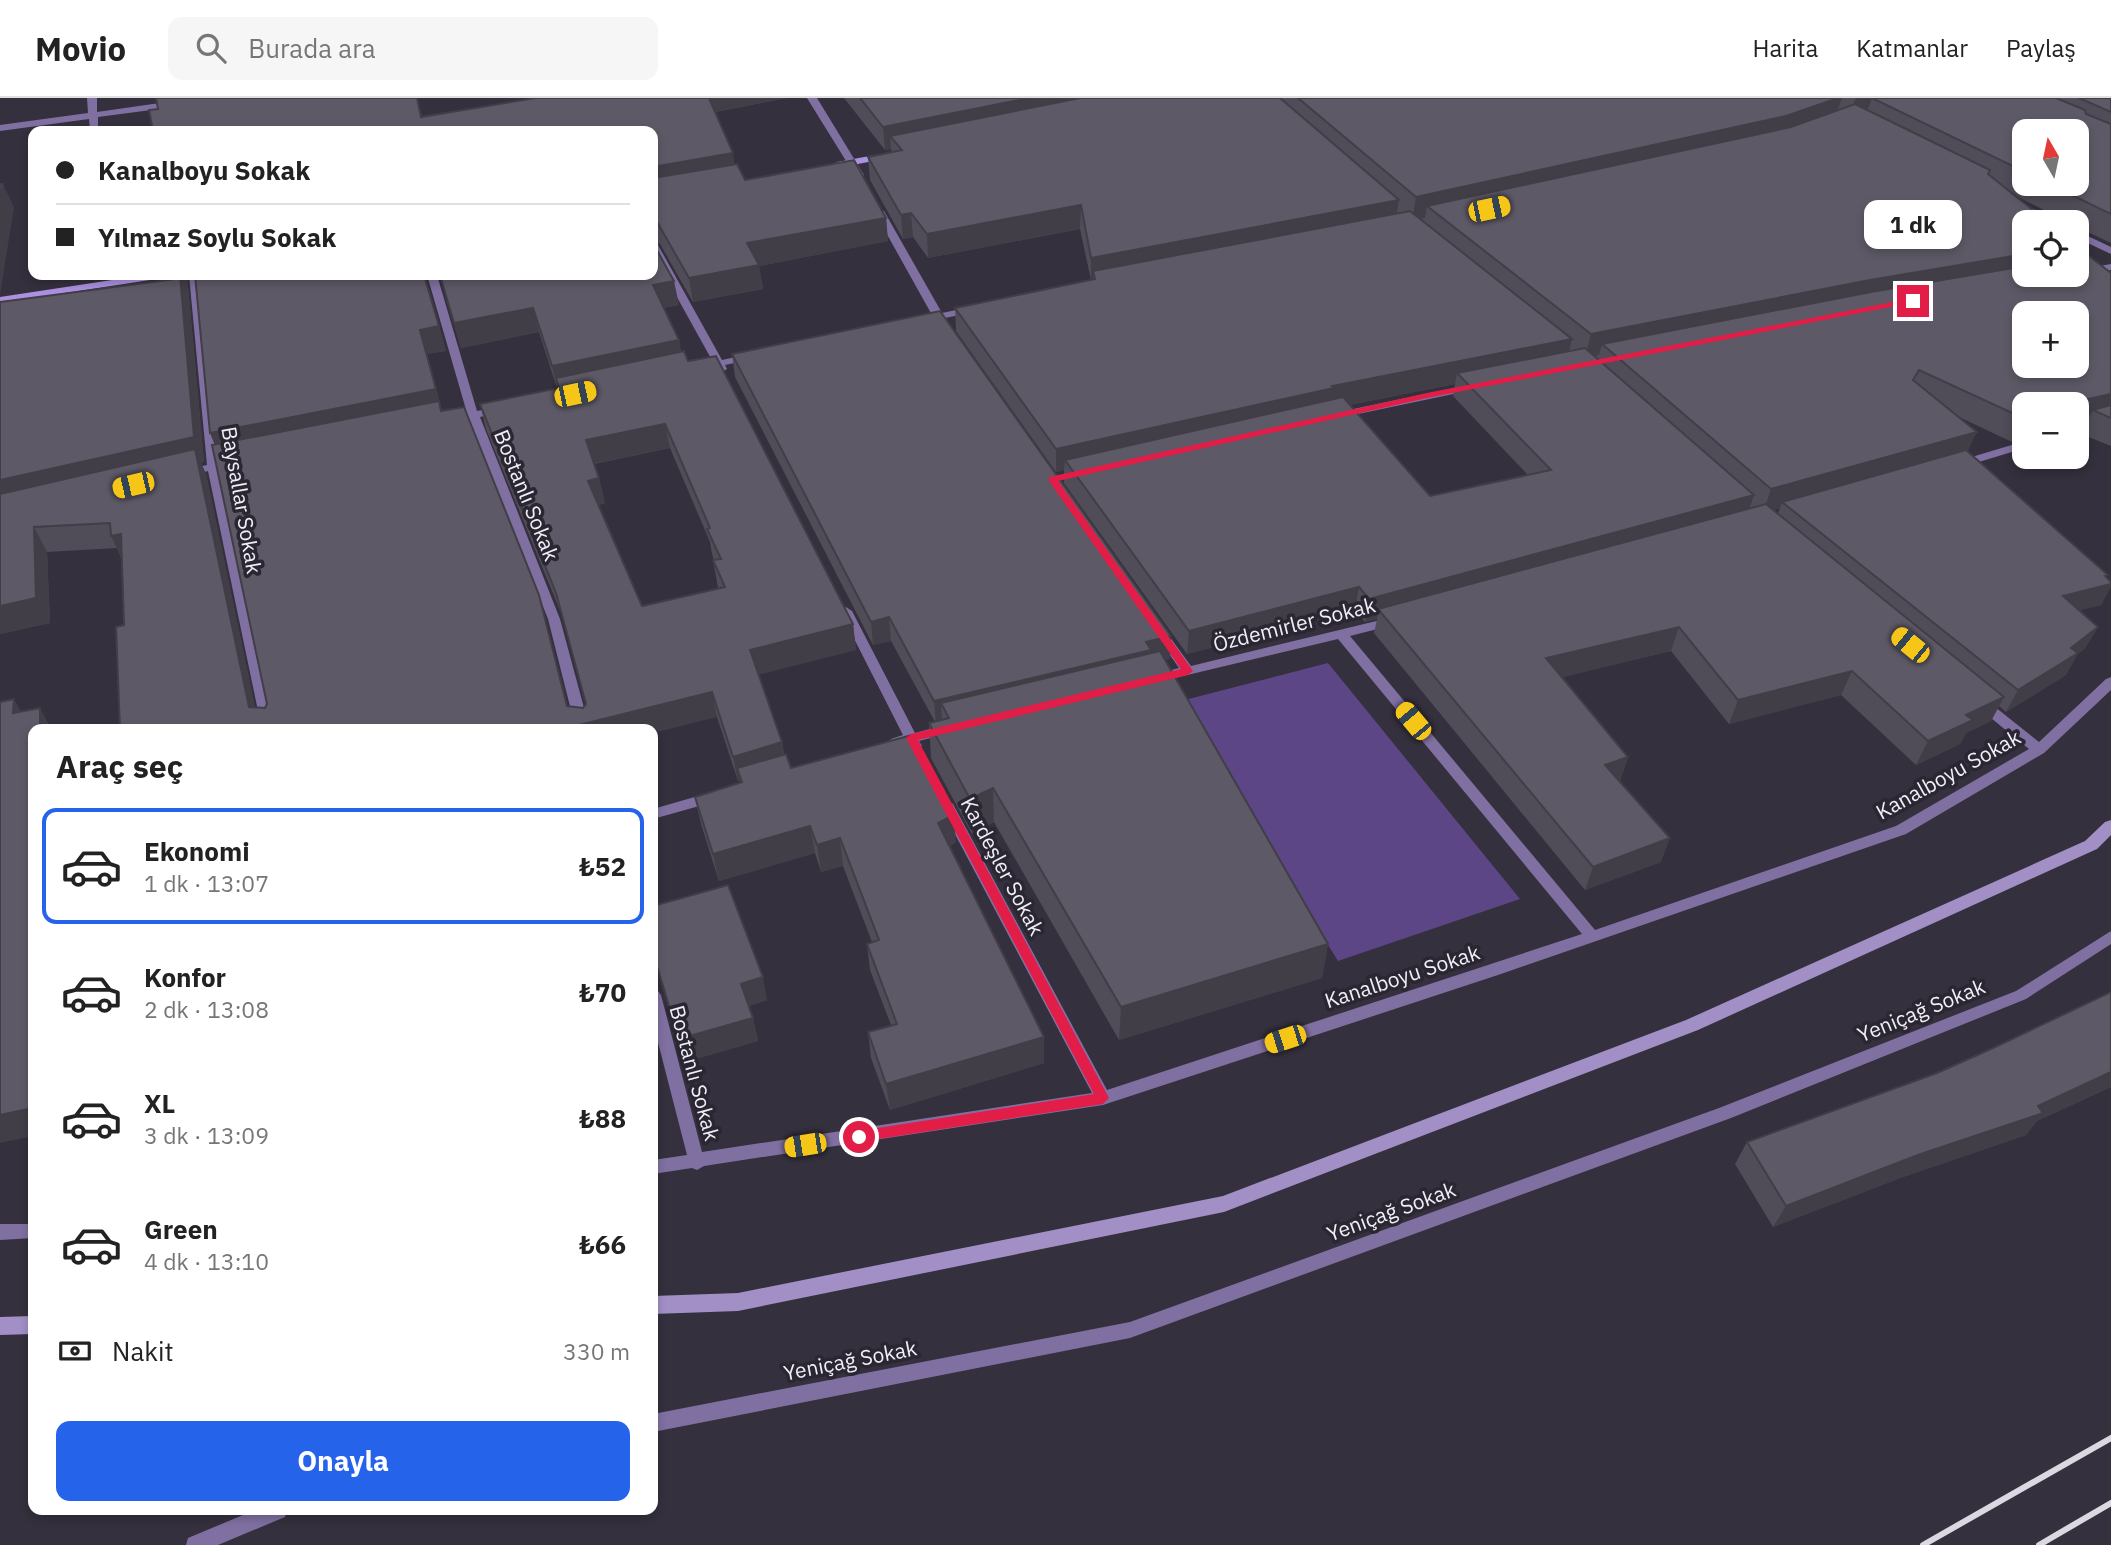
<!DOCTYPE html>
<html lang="tr">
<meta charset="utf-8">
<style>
:root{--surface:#fff;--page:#f6f6f6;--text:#222;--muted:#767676;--line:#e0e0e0;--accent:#2563eb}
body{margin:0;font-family:"IBM Plex Sans",sans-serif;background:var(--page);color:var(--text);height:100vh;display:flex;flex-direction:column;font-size:26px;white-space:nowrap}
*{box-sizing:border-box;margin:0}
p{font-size:23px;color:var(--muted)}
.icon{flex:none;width:38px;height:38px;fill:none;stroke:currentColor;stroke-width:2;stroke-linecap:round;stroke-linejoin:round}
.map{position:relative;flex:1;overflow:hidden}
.panel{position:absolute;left:28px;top:626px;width:630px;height:791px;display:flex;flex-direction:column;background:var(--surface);border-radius:14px;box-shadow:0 4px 10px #0003}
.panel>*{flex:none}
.guide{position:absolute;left:28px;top:28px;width:630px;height:154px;border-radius:14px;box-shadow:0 4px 10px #0003;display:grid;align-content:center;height:154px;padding:0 28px;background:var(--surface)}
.needle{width:46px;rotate:351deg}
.controls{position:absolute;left:2012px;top:21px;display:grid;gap:14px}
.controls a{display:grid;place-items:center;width:77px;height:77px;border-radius:14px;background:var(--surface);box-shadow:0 4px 10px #0003;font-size:35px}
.end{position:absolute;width:32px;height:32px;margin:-16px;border:9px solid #e11d48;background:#fff;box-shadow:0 0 0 4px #fff}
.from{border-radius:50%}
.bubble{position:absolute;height:49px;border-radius:14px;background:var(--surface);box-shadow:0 4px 10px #0003;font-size:23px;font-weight:800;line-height:49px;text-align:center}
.car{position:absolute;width:21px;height:42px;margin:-21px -10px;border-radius:9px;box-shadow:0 0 5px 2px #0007;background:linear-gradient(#f5c518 24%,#345 0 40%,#f5c518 0 76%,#345 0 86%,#f5c518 0)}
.guide b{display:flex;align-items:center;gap:24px;height:66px;font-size:26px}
.guide b+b{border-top:2px solid var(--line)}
.guide i{width:18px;height:18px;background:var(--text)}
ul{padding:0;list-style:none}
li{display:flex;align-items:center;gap:21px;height:116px;margin:0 14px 10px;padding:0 14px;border:4px solid transparent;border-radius:14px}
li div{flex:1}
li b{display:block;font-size:26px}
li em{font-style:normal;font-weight:800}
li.active{border-color:var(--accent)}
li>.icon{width:63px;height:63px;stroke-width:1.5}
h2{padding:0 28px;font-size:32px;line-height:84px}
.pay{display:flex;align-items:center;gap:18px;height:77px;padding:0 28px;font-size:26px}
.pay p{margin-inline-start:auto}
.button{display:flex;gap:14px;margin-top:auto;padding:14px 28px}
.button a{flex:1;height:80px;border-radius:14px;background:var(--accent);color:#fff;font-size:28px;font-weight:800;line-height:80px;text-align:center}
header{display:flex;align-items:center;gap:42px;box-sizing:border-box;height:98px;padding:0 35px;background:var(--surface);border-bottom:2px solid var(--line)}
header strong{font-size:33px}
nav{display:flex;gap:38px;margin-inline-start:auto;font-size:24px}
.search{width:490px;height:63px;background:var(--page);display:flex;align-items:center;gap:18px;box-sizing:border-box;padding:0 24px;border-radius:14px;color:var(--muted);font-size:26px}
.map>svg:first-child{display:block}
</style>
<header>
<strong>Movio</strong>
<div class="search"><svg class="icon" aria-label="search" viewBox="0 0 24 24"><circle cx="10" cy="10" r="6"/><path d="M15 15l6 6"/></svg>Burada ara</div>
<nav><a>Harita</a><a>Katmanlar</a><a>Paylaş</a></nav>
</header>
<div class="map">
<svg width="2111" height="1447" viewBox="0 0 2111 1447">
<rect width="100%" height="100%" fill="#34303d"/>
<path fill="#5d4686" d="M1328,565L1520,801L1338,863L1177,604Z"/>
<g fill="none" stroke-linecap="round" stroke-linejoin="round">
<g fill="#a28fc6" fill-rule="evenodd">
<path d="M2111,722V737L2097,751L1698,932L1224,1114L738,1213L653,1216V1198L738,1195L1223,1098L1686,922L2085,743L2105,724Z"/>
<path d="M33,1218V1236L0,1237V1219Z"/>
</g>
<g fill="#8070a2" fill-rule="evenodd">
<path d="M87,0H97V14L174,3L179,6L174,9L98,19V33H90L89,21L0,33V27L88,15Z"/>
<path d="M807,0H817L864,77L862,79H856Z"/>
<path d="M2023,106L2056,122L2058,124H2046L2020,111L2018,109Z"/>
<path d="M876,111L884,113L942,215L975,208L979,209V213L945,220L948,226L943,229L939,228L936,222L922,223V219L932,217L874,113Z"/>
<path d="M2077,133L2111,149V156L2077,140Z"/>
<path d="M653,144L658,147L722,262L749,256L753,257V261L725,267L727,271L722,274L716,269L699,271V267L713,264L653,156Z"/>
<path d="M2111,166V172L2077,178L2073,177H2077V172Z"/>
<path d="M189,177H199L218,364L234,360L240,364L238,366L219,371L276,632H262L208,373L186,379L180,375L182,372L207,367Z"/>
<path d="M427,177H437L477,313L499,309L505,312L503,314L480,319L560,521L590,632H576L548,521L469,321L450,325L444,322L446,320L467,315Z"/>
<path d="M1473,286L1479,289L1477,291L1339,320L1333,317L1339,314Z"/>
<path d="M2111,319V325L2077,334V327Z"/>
<path d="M2025,343V350L1959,370L1953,366L1955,364Z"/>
<path d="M846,509L852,513L915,635L948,626L955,631L953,634L919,643L922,648L915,653L910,651L907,646L896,649L891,647L889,644L891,641L903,637L840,513Z"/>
<path d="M1393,519L1397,520L1399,523L1397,526L1350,538L1595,832L1896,728L2029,651L1975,607L1973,604L1975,601H1985L2039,644L2106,581L2111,579V592L2044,655L1906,736L1498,877L1103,1007L704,1068L697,1072L692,1070L653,1076V1062L687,1057L653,925V891L658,893L661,897L702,1054L1092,995L939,706L946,701L953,706L1107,992L1582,836L1338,541L1154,585L1147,581L1149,578L1179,570L1154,534L1160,530L1164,531L1191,568Z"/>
<path d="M712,694L719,699L717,703L653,721V711Z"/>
<path d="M2111,833V846L2026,901L1731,1020L1130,1240L653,1334V1316L1130,1224L1719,1010L2016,893Z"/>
<path d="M0,1126H33V1140L0,1142Z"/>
<path d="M255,1412H287L285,1419L218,1447H186L188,1440Z"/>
</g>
<g fill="#ac91e2" fill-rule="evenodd">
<path d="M886,55L891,58L889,60L837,70L832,67L837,64Z"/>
<path d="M145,177H168L163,180L0,205V199Z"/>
</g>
<g stroke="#dbd8e1" stroke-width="6">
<path d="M1923,1447L2111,1340"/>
<path d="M2039,1447L2111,1405"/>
</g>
</g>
<g fill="#504d58" fill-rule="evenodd">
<path d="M156,0H417L422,18L532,1L531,0H787L715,14L734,66L745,82L886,120L888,143L759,168L763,191L693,204L660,146L653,143V33L158,11Z"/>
<path d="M844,0H2111V145L2077,129V124H2068L2016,98L2025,177H2077V147L2082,151L2078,159L2111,175V348L2081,336L2088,322L2079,324L2077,327V306L2025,341L2012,344L1957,318L1968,353L2111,484V488L2101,507L2079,512L2098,529L2085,550L2077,557L2066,577L2006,614L1999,608L1991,623L1966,635L1960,646L1916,667L1841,597L1729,626L1671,553L1562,579L1628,659L1620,683L1661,764L1585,792L1374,535L1377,521L1365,524L1355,512L1187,556L1064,385V372L1056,374L956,233L955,210L1091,182L1080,131L928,160L913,139L903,141L870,82L868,59L892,54L891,51L885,52ZM2025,33L2077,86H2025ZM1455,286L1453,298L1528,377L1430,398L1349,307ZM1780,410L1778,416L1774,412Z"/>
<path d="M175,177H187L204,364L201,365L206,376L255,609L265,610L267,606L215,347L425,177V178L446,253L427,256L442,313L545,522L567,608L583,610L586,606L563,520L486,331L480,306L557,290L539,234L461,250L440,177L679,207L663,210L679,242L681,254L688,263L853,526L856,552L758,576L782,644L784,656L791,670L956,744L950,748L1044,939V965L890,1012L871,960L868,934L891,927L870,872L867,846L872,844L843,768L821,774L815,755L719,783L701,726L695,699L740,684V683H738L717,619L120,632L124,527L121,460L117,450L47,454L50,525L0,536V204L176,181ZM670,350L710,444L712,456L714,462H713L718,490L642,508L599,407L605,405L599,380L594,366Z"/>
<path d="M732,256L1171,538L1170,561L1165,562L1328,846L1322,880L1119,942L994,724L972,736L931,660L929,625L935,624L891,543L873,547L735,279Z"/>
<path d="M653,808L767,902L749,908L753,920L758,943L685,964L653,858Z"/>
<path d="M2111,894V989L2037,1023L2026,1037L1903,1079L1773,1129L1735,1066L1747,1044L1937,975L1993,950Z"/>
</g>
<g fill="#413e47">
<path d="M706,0H787L708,15Z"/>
<path d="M1030,0H1147L890,38L891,51L885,52L883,29Z"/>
<path d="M1838,0H1842L1834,22L1427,108L1425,120L1412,123L1416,99Z"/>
<path d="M1856,0H1897H1872L1868,11L1850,17Z"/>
<path d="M733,55L736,79L653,93V69Z"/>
<path d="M3,86L14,109L0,197V104Z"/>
<path d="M1399,102L1395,125L1093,173V183L1091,184V160Z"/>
<path d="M1081,107L1080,131L928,160L927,136Z"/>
<path d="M911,115L913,139L903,141L901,117Z"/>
<path d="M886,120L888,143L759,168L763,191L693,204L689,180L747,145Z"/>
<path d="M2025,156V177L1602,246L1599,257L1585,260L1591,236L1870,182Z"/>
<path d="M180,177H187L204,364L201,365L206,376L260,632L249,609L198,365L0,410V382Z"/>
<path d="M674,183L679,207L657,211L653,187Z"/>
<path d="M533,210L539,234L461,250L454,225Z"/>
<path d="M439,228L446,253L427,256L443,316L220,360L210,335L420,232Z"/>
<path d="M1572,241L1567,264L1457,275L1455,286L1065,362L1064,372L1056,374V351L1332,288Z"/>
<path d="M679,242L683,267L556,280L559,292L558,293L552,268Z"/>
<path d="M2111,296V317L2093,312L2088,322L2079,324L2086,309L2088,301Z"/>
<path d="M2023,320H2025V341L2012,344Z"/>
<path d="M665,326L670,350L591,366L586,342Z"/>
<path d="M1977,334L1966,357L1782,404L1780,410L1763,415L1771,391Z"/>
<path d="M599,380L605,405L594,408L588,383Z"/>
<path d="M1754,397L1746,421L1378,511L1377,521L1365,524L1369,501Z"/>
<path d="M34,429L47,454L50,525L0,536V508Z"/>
<path d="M121,436L123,463L111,438Z"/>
<path d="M2108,477L2102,488L2111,486V488L2101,507L2051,520L2063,498Z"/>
<path d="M1359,489L1355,512L1187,556L1189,533Z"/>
<path d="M539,497L572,628L712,594L717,619L653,635V632H559Z"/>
<path d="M889,519L891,543L873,547L871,524Z"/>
<path d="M853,526L856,552L754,578L750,552Z"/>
<path d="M1679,529L1671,553L1539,585L1546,560Z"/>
<path d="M2098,529L2085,550L2077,557L2066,577L2006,614L2018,592Z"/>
<path d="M1171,538L1170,561L949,620L941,605L942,625L936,626L934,603Z"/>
<path d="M1852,573L1841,597L1729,626L1738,602Z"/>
<path d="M2004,599L1991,623L1966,635L1960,646L1916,667L1928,643L1966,617Z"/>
<path d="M14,601L28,626L13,615Z"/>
<path d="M40,610L52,632H40Z"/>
<path d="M782,644L786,669L737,670L740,683H738L733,659Z"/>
<path d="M1628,659L1620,683L1597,691L1605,667Z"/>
<path d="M993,690L994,724L972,736L970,701Z"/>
<path d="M954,717L956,744L940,753L938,725Z"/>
<path d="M810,728L815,755L719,783L713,756Z"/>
<path d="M840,740L843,768L821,774L817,747Z"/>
<path d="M1670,740L1661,764L1585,792L1593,769Z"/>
<path d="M1328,846L1322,880L1119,942L1121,909Z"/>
<path d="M763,879L767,902L746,909L741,886Z"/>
<path d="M753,920L758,943L685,964L679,941Z"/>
<path d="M1044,939V965L890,1012L886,986Z"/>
<path d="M2111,974V989L2037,1023L2026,1037L1903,1079L1773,1129L1786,1108L2038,1008Z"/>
<path d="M33,1010V1038L0,1045V1017Z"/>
</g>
<g fill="#5d5966" stroke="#413e47" stroke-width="2" fill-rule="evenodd">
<path d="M156,0H417L421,19L535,0H709L733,55L653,69V33H153L149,12L158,11Z"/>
<path d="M860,0H1030L883,29Z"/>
<path d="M1080,0H1280L1399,102L1091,160L1081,107L927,136L911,115L901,117L868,59L902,52L890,38Z"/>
<path d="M1298,0H1838L1786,18L1416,99Z"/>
<path d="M1872,0H2056L2085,12L2086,16L2111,26V116L2049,86H2077V33H2025V74Z"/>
<path d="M2079,0H2111V14Z"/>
<path d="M1855,6L1990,72L1988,76L2048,124H2025V156L1870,182L1591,236L1427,108L1791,29Z"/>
<path d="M854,62L886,120L747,145L759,167L689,180L656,122L653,121V80L737,66L745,82Z"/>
<path d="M0,86H3L0,104Z"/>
<path d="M1410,113L1572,241L1332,288L1334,290L1056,351L955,210L1095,181L1093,173Z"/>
<path d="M653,145L674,183L653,187L679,242L552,268L533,210L454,225L440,177H653Z"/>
<path d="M2083,157L2089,158L2111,175V296L2088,301L2086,309L2081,307L2077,308V306H2025V320H2023L1919,272L1913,282L1977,334L1771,391L1602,246L1871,194L2025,168V177H2077V160ZM2025,215H2077V268H2025Z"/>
<path d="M175,177H180L194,339L0,382V204L176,181Z"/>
<path d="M195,177H424L439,228L420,232L436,291L210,335Z"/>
<path d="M940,213L1171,538L1146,544L1151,552L934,603L889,519L871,524L732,256Z"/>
<path d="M1585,250L1754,397L1369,501L1359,489L1189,533L1065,362L1343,299L1430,398L1551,372L1457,275Z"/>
<path d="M684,253L688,263L716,258L853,526L750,552L782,644L733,659L712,594L559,632H120L116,529L124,527L121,436L111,438L110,425L34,429L36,500L0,508V396L195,351L249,609L265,610L267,606L212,347L439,303L441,313L464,309L539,497L567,608L583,610L586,606L556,495L480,306L559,290L556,280ZM665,326L710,430L707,431L721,461L713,462L725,489L642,508L588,383L599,380L586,342Z"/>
<path d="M2111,307V320L2093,312Z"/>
<path d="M1966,352L2108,477L2105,478L2111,484V486L2063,498L2098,529L2071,550L2078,555L2018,592L1782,404Z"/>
<path d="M1766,406L2004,599L1966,617L1973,622L1928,643L1852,573L1738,602L1679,529L1546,560L1628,659L1605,667L1670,740L1593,769L1378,511Z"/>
<path d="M1160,553L1328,846L1121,909L993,690L970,701L929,625L949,620L941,605Z"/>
<path d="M14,601L13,615L40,610V632H33V1010L0,1017V604Z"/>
<path d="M912,637L954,717L938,725L1044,939L886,986L868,934L897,926L867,846L879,842L840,740L817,747L810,728L713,756L695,699L742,684L737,670L786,656L791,670Z"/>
<path d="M728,787L763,879L741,886L753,920L679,941L653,855V808Z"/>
<path d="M2111,894V974L2038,1008L2043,1015L1918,1057L1786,1108L1747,1044L1937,975L1993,950Z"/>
</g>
<path fill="#e11d48" d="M1913,200L1916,204L1427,300L1058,383L1193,573L1188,577L918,642L1109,1000L1103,1006L859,1044L855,1043L853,1039L859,1033L1094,996L906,640L911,636L1181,571L1049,383V379L1427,295Z"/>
<g text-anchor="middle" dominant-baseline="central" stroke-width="7" stroke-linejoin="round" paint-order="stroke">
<g font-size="21" fill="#f0eef6" stroke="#2a2632">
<text transform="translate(527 397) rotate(68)">Bostanlı Sokak</text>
<text transform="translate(242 402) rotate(80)">Baysallar Sokak</text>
<text transform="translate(1294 526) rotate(-14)">Özdemirler Sokak</text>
<text transform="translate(1948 676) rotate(-29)">Kanalboyu Sokak</text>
<text transform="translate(1003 768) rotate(62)">Kardeşler Sokak</text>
<text transform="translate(1402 878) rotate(-18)">Kanalboyu Sokak</text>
<text transform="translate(1921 912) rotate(-22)">Yeniçağ Sokak</text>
<text transform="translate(695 975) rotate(75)">Bostanlı Sokak</text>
<text transform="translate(1391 1113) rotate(-20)">Yeniçağ Sokak</text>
<text transform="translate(850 1262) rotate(-11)">Yeniçağ Sokak</text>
</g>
</g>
</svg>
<div class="controls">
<a><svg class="needle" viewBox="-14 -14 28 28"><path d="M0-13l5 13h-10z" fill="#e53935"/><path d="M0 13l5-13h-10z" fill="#767676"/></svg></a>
<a><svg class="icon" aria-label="locate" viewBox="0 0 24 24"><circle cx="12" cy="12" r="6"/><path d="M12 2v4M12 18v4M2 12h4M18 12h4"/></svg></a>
<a>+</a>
<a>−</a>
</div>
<i class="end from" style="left:859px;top:1039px"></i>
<i class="end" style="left:1913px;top:203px"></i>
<div class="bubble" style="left:1864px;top:102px;width:98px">1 dk</div>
<i class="car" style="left:1489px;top:111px;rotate:78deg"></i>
<i class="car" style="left:575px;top:296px;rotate:78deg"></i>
<i class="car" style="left:133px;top:387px;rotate:257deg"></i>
<i class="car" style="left:1910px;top:547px;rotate:309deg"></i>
<i class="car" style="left:1413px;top:623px;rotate:320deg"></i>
<i class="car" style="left:1285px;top:941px;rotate:252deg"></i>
<i class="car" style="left:805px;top:1047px;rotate:261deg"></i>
<div class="guide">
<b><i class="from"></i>Kanalboyu Sokak</b>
<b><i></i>Yılmaz Soylu Sokak</b>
</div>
<section class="panel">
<h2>Araç seç</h2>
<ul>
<li class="active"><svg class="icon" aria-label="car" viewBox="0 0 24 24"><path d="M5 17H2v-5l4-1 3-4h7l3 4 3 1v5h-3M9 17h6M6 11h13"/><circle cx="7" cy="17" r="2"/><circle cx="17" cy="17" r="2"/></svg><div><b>Ekonomi</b><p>1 dk · 13:07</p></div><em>₺52</em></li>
<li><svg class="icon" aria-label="car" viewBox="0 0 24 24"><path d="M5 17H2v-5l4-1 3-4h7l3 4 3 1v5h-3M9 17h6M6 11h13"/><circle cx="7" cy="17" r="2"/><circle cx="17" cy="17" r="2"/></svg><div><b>Konfor</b><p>2 dk · 13:08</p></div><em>₺70</em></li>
<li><svg class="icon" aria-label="car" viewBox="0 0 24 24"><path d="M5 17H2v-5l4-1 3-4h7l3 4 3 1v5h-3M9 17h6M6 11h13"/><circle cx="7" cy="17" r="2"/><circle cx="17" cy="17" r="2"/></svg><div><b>XL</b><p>3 dk · 13:09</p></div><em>₺88</em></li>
<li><svg class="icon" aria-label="car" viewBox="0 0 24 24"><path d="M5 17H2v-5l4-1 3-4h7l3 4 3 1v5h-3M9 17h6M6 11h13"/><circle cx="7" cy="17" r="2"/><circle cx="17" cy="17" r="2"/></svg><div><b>Green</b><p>4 dk · 13:10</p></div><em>₺66</em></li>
</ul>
<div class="pay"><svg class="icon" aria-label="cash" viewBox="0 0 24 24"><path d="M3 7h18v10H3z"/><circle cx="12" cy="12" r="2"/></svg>Nakit<p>330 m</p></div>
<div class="button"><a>Onayla</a></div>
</section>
</div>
